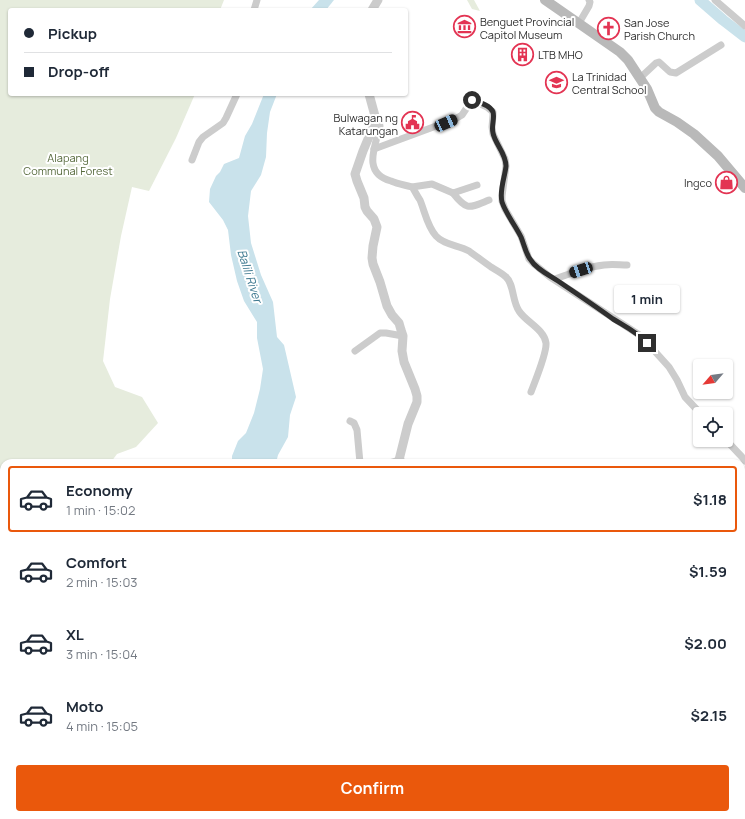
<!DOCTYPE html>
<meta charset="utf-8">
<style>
:root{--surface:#fff;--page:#f6f6f7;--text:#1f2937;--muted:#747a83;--line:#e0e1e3;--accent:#ea580c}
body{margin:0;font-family:Manrope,sans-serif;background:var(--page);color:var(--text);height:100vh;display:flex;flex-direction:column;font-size:15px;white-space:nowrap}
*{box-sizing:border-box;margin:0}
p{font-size:13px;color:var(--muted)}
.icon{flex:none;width:22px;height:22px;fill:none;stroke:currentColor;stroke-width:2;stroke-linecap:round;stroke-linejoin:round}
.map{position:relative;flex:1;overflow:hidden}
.side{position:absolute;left:0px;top:459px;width:745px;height:360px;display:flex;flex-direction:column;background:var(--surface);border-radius:12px 12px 0 0;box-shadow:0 1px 3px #0004}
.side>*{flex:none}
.guide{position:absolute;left:8px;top:8px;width:400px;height:88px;border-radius:4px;box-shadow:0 1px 3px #0004;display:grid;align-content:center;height:88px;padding:0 16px;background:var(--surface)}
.needle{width:26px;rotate:242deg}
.tools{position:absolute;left:693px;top:359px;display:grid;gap:8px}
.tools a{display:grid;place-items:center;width:40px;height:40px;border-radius:4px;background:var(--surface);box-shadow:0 1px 3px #0004;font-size:20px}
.end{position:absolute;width:18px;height:18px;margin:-9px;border:5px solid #2f2f2f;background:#fff;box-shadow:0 0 0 2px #fff}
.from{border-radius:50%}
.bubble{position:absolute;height:28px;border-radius:4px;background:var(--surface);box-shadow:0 1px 3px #0004;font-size:13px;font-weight:700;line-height:28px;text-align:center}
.car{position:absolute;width:12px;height:24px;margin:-12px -6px;border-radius:5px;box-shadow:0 0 3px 1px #0007;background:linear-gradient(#222 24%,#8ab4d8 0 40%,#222 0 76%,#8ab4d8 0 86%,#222 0)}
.guide b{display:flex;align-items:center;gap:14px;height:38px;font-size:15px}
.guide b+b{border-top:1px solid var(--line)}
.guide i{width:10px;height:10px;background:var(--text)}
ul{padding:7px 0 0;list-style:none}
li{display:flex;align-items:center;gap:12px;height:66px;margin:0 8px 6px;padding:0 8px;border:2px solid transparent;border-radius:4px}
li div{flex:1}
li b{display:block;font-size:15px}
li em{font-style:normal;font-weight:700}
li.active{border-color:var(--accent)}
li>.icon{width:36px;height:36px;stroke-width:1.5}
.cta{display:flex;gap:8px;margin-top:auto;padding:8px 16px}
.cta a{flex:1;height:46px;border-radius:4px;background:var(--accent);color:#fff;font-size:16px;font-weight:700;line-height:46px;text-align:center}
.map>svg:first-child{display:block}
</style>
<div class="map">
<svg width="745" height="819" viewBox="0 0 745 819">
<rect width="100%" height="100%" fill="#fff"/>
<g fill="#e6ecdd">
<path d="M0,0H224L220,10H10V94H195L176,138L149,191L132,187L121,236L110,299L103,361L115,387L142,397L158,423L136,447L117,454L111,462V463H4V520L0,519Z"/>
<path d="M467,0H474L480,11L472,9Z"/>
</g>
<g fill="#c9e2eb">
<path d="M319,0H334L326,10H310Z"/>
<path d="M264,94H277L270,112L267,133L266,157L261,175L251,191L248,216L251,243L261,275L273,302L277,337L284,345L296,397L290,415L288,437L278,455L276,463H232V456L238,441L246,433L254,413L260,389L263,369L257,338V322L244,301L237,281L231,255L228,230L223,220L209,202L210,189L216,176L220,172L224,164L239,158L245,136L252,124Z"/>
<path d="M43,815H130L128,818L126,819H31Z"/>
</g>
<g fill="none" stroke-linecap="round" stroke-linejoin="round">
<path stroke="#c9e2eb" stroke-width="11" d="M700,0L723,20L745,37"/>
<g stroke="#ccc" stroke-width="7">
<path d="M715,0L745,26"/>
<path d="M254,10L257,0"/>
<path d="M579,23L589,6L590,2L589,0"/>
<path d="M640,78L656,63L659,62L670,72L676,73L721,45"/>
<path d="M375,116C379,118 379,122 380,126C375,147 362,173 391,181C398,184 405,185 412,187C415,191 417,196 420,200C425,212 427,226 436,236C444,245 458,245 469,251C476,256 484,262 491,267C496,270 502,273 506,277C514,284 512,301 519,311C526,322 544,329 546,343C547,353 535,381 531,392"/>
<path d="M374,149L455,119L462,115L472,100L487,107L493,112V115L492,127L493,134L505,159L506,166L502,196V201L505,209L521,236L529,259L534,264L550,277L641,336L669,367L677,380L685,397L701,414"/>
<path d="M192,160L199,142L203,137L223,123L226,118L237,94"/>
<path d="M412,187L432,184L453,193L477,185"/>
<path d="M453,193C467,211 469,208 489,200"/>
<path d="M555,279C571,273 587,267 604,265C612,264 620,265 627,265"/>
<path d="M355,351L380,333H386L403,336"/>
<path d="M350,421L354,423L357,430L360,463"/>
<path d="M726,440L742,457L745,461"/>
<path d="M389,463L399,460"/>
<path d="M741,512L745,506"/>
<path d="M741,717L745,721"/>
<path d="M741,792L745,791"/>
<path d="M675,815L680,819"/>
</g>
<g stroke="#ccc" stroke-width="9">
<path d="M372,10L378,0"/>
<path d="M369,94L375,116L371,132L363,151L355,174L357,181L364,198L365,207L367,211L374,219L377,227L373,246L372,258L373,264L380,282L387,306L392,315L399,323L401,330L403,336L402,351L404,362L415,389L417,396V402L408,424L399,460L403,463"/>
<path d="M317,819V815"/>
</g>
<path stroke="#b9b9b9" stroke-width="10" d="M545,0L597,36L620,52L628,60L647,89L655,108L659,112L677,122L694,134L718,156L745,188"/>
</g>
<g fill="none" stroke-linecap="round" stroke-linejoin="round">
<path stroke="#2f2f2f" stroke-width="5" d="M472,100C478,102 490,105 493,112C495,118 491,126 493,133C495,144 506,153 506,166C505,177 499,190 502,202C506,214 515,225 521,237C524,244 525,252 530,259C536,269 549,275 558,281C577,294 595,306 613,319C626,327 637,332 647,343"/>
</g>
<defs>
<symbol id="museum-ring" viewBox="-11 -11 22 22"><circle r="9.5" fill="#fff" stroke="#e33453" stroke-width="1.5"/><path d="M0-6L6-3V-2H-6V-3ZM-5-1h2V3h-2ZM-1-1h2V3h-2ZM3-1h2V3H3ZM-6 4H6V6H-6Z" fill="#e33453"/></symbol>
<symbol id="church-ring" viewBox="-11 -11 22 22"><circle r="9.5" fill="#fff" stroke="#e33453" stroke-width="1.5"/><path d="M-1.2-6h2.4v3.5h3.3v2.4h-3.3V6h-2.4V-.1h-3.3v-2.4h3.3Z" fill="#e33453"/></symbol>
<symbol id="building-ring" viewBox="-11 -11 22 22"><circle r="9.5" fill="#fff" stroke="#e33453" stroke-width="1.5"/><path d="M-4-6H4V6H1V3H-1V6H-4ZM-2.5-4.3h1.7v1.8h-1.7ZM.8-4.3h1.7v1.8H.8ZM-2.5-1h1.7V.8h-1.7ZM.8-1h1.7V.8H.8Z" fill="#e33453"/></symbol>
<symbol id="school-ring" viewBox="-11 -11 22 22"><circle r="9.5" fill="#fff" stroke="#e33453" stroke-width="1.5"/><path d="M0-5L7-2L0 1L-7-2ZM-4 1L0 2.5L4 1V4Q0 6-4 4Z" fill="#e33453"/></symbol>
<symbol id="civic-ring" viewBox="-11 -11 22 22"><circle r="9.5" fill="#fff" stroke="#e33453" stroke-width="1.5"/><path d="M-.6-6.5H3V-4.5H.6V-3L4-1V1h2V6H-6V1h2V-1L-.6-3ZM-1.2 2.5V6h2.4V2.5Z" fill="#e33453"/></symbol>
<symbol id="shop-ring" viewBox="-11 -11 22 22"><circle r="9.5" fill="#fff" stroke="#e33453" stroke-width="1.5"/><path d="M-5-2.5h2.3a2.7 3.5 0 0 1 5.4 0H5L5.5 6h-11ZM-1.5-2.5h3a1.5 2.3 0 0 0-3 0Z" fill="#e33453"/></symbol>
</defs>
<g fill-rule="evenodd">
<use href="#museum-ring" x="452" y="14" width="25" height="25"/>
<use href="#church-ring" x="596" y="16" width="25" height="25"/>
<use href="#building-ring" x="510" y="42" width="25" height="25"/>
<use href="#school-ring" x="544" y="70" width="25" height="25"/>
<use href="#civic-ring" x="400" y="110" width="25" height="25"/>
<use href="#shop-ring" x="714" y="170" width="25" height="25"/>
</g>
<g text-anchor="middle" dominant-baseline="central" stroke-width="4" stroke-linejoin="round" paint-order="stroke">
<g font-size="11" fill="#2f2f2f" stroke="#fff" text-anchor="start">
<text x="480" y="21">Benguet Provincial<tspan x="480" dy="13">Capitol Museum</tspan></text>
<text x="624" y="22">San Jose<tspan x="624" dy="13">Parish Church</tspan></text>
<text x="538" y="54">LTB MHO</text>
<text x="572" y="76">La Trinidad<tspan x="572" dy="13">Central School</tspan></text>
<text x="398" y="117" text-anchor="end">Bulwagan ng<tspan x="398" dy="13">Katarungan</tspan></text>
<text x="712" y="182" text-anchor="end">Ingco</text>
</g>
<g font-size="11" fill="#576a3d" stroke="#fff">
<text x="68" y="157">Alapang<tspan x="68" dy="13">Communal Forest</tspan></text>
</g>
<g font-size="12" font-style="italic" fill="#3e7990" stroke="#fff">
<text transform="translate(250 276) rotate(72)">Balili River</text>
</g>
</g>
</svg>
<div class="tools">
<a><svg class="needle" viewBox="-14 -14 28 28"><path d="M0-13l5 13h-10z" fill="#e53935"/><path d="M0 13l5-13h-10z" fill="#747a83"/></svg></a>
<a><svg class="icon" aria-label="locate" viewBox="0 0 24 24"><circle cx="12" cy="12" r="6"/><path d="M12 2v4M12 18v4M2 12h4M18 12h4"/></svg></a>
</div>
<i class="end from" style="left:472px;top:100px"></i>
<i class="end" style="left:647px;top:343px"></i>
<div class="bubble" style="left:614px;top:285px;width:66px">1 min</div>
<i class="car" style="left:446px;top:123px;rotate:66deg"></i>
<i class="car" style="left:581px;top:270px;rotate:252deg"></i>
<div class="guide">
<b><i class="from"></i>Pickup</b>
<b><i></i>Drop-off</b>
</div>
<section class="side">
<ul>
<li class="active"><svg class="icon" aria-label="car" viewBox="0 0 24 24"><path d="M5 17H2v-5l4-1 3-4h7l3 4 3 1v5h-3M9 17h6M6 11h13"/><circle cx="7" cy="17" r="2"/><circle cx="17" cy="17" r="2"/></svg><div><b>Economy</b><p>1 min · 15:02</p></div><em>$1.18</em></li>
<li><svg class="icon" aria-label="car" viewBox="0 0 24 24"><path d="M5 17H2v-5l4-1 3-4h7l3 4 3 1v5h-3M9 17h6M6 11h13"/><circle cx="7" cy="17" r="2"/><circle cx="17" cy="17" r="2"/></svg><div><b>Comfort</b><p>2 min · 15:03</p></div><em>$1.59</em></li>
<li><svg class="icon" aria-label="car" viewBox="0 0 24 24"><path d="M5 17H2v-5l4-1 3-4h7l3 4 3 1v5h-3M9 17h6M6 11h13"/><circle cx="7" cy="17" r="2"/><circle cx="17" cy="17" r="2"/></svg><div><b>XL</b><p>3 min · 15:04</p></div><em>$2.00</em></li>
<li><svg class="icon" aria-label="car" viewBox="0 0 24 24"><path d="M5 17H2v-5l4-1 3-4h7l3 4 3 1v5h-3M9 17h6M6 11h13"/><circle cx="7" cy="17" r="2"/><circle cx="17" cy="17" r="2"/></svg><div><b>Moto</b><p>4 min · 15:05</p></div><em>$2.15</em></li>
</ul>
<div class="cta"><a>Confirm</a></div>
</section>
</div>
